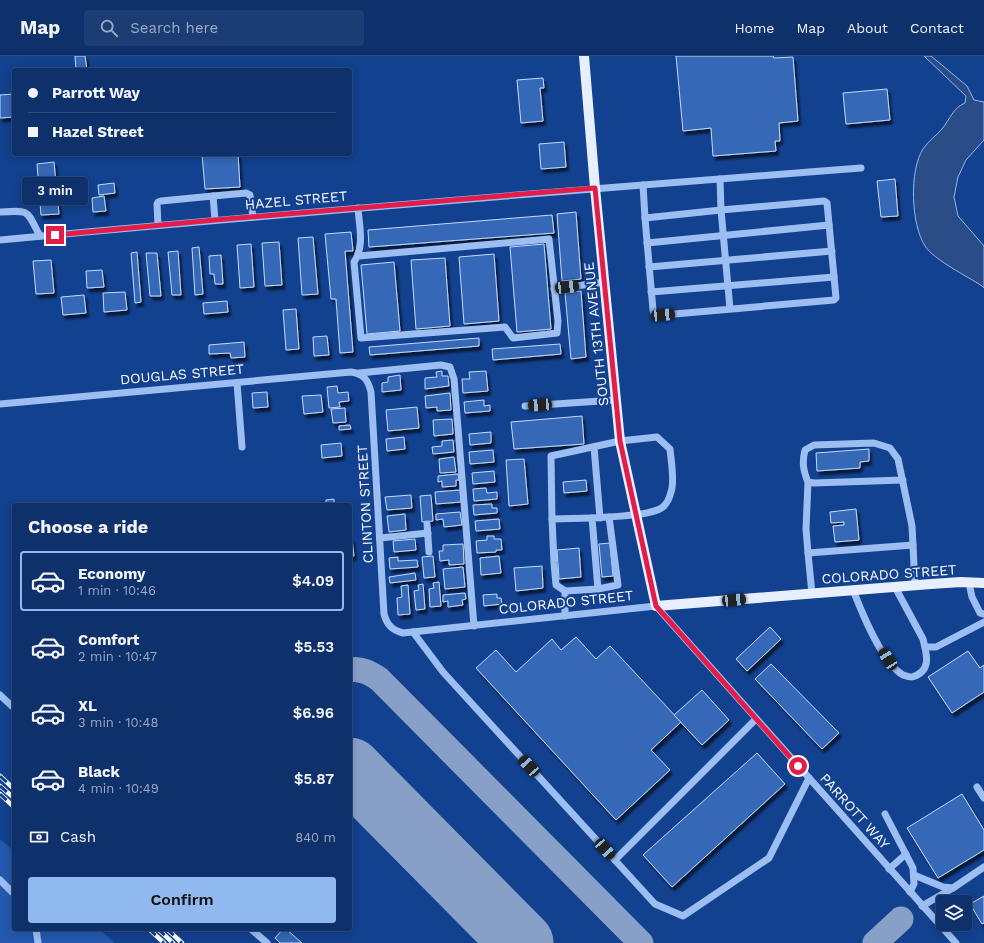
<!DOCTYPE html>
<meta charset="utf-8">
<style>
:root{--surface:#0e316b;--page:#1c3d73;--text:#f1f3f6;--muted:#9ba9c1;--line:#2e4c7e;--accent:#90b9f0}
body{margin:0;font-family:"Work Sans",sans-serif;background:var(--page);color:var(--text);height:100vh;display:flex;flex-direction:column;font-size:15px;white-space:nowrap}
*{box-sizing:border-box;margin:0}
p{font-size:13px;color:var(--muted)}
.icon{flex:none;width:22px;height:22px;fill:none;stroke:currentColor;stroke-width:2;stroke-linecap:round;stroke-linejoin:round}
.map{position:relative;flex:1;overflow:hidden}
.details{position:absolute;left:12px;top:447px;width:340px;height:428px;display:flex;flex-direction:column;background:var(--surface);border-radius:4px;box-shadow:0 2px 10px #0003,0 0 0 1px var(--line)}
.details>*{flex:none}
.banner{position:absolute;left:12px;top:12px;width:340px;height:88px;border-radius:4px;box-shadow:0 2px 10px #0003,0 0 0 1px var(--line);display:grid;align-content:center;height:88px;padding:0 16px;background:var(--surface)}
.controls{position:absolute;left:936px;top:839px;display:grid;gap:8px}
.controls a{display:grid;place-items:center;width:36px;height:36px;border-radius:4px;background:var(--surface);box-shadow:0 2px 10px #0003,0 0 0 1px var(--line);font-size:20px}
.end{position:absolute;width:18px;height:18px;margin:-9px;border:5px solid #e11d48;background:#fff;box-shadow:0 0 0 2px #fff}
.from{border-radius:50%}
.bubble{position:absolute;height:28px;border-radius:4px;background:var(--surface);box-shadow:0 2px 10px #0003,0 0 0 1px var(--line);font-size:13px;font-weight:600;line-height:28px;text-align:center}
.car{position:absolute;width:12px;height:24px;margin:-12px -6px;border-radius:5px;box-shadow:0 0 3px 1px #0007;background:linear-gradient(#222 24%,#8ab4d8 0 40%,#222 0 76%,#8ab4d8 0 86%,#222 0)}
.banner b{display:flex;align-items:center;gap:14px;height:38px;font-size:15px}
.banner b+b{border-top:1px solid var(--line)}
.banner i{width:10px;height:10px;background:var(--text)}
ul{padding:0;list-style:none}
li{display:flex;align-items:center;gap:12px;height:60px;margin:0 8px 6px;padding:0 8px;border:2px solid transparent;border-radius:4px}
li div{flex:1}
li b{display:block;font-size:15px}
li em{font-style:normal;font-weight:600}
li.current{border-color:var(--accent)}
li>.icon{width:36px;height:36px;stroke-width:1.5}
h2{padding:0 16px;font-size:18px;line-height:48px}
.pay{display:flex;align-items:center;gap:10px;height:44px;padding:0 16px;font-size:15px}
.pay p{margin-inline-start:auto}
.cta{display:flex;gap:8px;margin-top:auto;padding:8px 16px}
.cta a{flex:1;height:46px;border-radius:4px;background:var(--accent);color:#111;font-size:16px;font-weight:600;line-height:46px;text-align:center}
header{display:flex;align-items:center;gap:24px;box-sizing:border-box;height:56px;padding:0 20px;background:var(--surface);border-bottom:1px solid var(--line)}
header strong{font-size:19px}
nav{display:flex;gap:22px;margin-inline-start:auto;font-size:14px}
.search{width:280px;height:36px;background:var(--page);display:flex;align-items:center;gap:10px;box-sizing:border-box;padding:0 14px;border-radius:4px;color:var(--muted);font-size:15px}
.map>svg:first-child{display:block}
</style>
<header>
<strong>Map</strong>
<div class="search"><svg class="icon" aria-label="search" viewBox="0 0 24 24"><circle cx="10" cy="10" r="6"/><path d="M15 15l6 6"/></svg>Search here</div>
<nav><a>Home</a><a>Map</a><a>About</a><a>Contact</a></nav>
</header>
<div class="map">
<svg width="984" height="887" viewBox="0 0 984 887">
<defs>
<filter id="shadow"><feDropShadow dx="2.5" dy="4" stdDeviation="1" flood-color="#0009"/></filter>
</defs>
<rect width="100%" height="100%" fill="#12418f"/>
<path fill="#2459ae" d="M0,783L14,796V873H99L115,887H0Z"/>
<path fill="#2a4d87" stroke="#8eb7f5" d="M924,0H931L967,30L974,44L984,46V84L966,104L958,121L954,141L958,160L984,190V232L982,230C967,220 934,204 925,190C911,168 909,115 923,93C928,85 936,80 942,73C950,63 953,52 965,47L966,40Z"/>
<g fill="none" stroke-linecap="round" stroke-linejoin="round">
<g stroke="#88a0c7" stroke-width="25">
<path d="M350,614C361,612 370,617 379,623L641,887"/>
<path d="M875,887L901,863"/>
</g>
<path stroke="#88a0c7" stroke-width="63" d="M350,713L522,887"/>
</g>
<g fill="#3667b6" stroke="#c3dafd" filter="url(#shadow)">
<path d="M75,0H85L87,14H76Z"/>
<path d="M676,0H773L774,2L793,1L798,65L779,67L780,85H775L776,95L713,100L711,72L683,75Z"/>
<path d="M543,22L544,32H540L543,65L521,67L517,24Z"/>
<path d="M887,33L890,64L846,68L843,37Z"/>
<path d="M14,38V61L0,62V39Z"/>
<path d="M564,86L566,111L541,113L539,88Z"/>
<path d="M202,98H238L240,131L205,133Z"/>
<path d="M54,106L59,158L41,159L37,108Z"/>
<path d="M895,123L898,160L881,161L877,125Z"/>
<path d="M114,127L115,137L99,139L98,129Z"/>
<path d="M104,140L106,155L93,156L92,142Z"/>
<path d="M576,156L581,223L562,225L557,158Z"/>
<path d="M552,159L554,177L369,191L368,174Z"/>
<path d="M351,176L353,195H345L353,296L340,297L336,243H331L325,178Z"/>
<path d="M313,181L318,238L302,239L298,182Z"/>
<path d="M279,186L282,229L265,230L262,187Z"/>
<path d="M251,188L254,231L240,232L237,189Z"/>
<path d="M544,188L551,273L517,276L510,191Z"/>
<path d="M199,191L203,238L195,239L192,192Z"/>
<path d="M178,195L181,239H172L168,196Z"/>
<path d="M137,196L141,246L135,247L131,197Z"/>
<path d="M146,197H157L161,240H150Z"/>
<path d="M494,198L499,265L464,268L459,201Z"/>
<path d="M221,199L223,228H215L214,218H210L209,200Z"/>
<path d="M445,202L450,270L416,273L411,204Z"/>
<path d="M51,204L54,237L36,238L33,205Z"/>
<path d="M394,206L400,275L367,278L361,209Z"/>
<path d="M102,214L104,231L87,232L86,215Z"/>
<path d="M581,235L586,301L571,303L565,237Z"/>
<path d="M125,236L127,254L104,256L103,237Z"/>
<path d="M84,239L86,257L63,259L61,241Z"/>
<path d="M227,245L228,256L204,258L203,247Z"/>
<path d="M296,253L299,293L286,294L283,254Z"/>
<path d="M327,280L329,299L314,300L313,281Z"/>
<path d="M479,282V290L370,299L369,291Z"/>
<path d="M244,286L245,301L231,302L230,297L209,298V289Z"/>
<path d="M560,288L561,298L493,304L492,293Z"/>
<path d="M442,315V320H448L449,330L425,333V322L437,321L436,316Z"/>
<path d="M486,315L488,335L463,337L462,323H470L469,316Z"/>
<path d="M400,319L401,334L382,336V327L388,326V321Z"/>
<path d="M337,330L338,337L348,336L349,345L339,346L340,351L329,352L327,331Z"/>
<path d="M267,336L268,351L253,352L252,337Z"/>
<path d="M450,337L451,354L437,355V351L426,352L425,340Z"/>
<path d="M321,339L323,356L304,358L302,340Z"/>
<path d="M484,344V350L490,349V355L465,357L464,346Z"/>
<path d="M417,351L419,372L388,375L386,354Z"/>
<path d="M345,352L346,366L333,367L331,353Z"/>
<path d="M582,360L584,388L514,393L511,366Z"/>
<path d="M452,363L453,378L434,380L433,364Z"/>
<path d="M350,369L351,373L339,374V370Z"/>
<path d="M491,376V387L470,389L469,378Z"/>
<path d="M404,381L405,393L387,395L386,383Z"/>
<path d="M453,384L454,396L433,398L432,391L442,390V385Z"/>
<path d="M341,387L342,400L322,402L321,389Z"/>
<path d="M869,393V405L860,406V412L817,415L816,397Z"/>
<path d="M493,394L494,406L470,408L469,396Z"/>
<path d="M454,401L456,416L440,417L439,403Z"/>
<path d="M524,403L528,448L509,450L506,404Z"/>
<path d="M494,415L495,426L473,428L472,417Z"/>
<path d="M458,418L459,424H456V430L442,431V425L438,426V420Z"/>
<path d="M586,424L587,435L564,437L563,426Z"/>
<path d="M486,432L487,437L497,436V443L474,445L473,433Z"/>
<path d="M460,434L461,446L436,448L435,436Z"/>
<path d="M411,439L412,452L387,454L385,441Z"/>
<path d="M431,439L433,465L422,466L420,440Z"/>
<path d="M334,443V448L349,447V449H326V444Z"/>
<path d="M492,448V452H497V457L474,459L473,449Z"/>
<path d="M856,453L859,484L835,486L833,470L844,469V466L831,467L830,456Z"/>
<path d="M460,456L462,469L444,471L443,463L436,464V458Z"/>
<path d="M405,458L406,474L389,476L387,460Z"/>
<path d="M499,463L500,473L476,475L475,465Z"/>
<path d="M487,480H494V483H501L502,494H496V496L477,497L476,485L487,484Z"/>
<path d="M352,483L354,500L350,501V484Z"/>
<path d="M415,483L416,494L394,496L393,485Z"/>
<path d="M610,487L613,520L602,521L599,488Z"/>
<path d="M463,488L464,508L449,509V504L440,505L439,495H443V489Z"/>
<path d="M579,492L581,521L559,523L557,494Z"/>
<path d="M433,500L435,521L424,522L422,501Z"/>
<path d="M499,500L501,517L481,519L480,502Z"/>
<path d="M398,501V505L417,504L418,511L390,513L389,502Z"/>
<path d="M542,510L543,532L516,535L514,512Z"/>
<path d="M463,511L465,531L445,533L443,513Z"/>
<path d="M415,517L416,524L390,527L389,521Z"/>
<path d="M439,526L441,550L430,551L429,533L434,532L433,527Z"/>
<path d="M423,528L425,553L416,554L414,535L419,534L418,529Z"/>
<path d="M408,529L410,558L398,559L397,542L402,541L401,530Z"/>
<path d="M465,537L466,543L462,544L463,549L448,551V545L443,546V539Z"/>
<path d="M497,538V542H501L502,548L484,550L483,539Z"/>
<path d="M770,571L781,583L747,615L736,603Z"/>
<path d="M576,581L596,603L610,590L681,666L651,694L670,714L616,764L476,612L496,594L516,616L552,583L561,594Z"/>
<path d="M968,595L980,612L984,609V636L952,657L928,621Z"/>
<path d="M771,608L839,677L822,693L755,623Z"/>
<path d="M702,634L729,664L702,689L674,659Z"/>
<path d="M757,697L785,728L672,831L643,799Z"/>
<path d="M962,738L984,774V794L938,822L907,772Z"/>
<path d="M984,840V867L982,868L970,848Z"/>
<path d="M283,873H286L302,887H280L275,882Z"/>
</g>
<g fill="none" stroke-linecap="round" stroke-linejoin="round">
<g stroke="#9cbef2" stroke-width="7">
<path d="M643,129L645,162L721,154L720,123"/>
<path d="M213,140L246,137L250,139L253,161"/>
<path d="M358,152C359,169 365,191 354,206L361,282L505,271L513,282L557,277L558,265L549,183L359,200"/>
<path d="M0,156C31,154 26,154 40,180"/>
<path d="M645,162L653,254L654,258L663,259L834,244L836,242L827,147L824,145L721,154L730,253"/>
<path d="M158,169L157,148L158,146L161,145L213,140L215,164"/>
<path d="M0,184C287,157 574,134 861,112"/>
<path d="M647,187L829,169"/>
<path d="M649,211L832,195"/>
<path d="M554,233L605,226"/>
<path d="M651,236L834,221"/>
<path d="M359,317L441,309L450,311L454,323L474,570"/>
<path d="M237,327L242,391"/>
<path d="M0,348L351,316C364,318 368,324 371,336L384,558C387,569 392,574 403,577L656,550L956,887"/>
<path d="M525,350L616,344"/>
<path d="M594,391L600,462"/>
<path d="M903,424L814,427L808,426C803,414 802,406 805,394L814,389L874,387L890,392L898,403L912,470L915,529"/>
<path d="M808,426L806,473L808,497"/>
<path d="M552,463L551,400L620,385L657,381L670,393C671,405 675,425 671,436C670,440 667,447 664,450C656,460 606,461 592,462L598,533L565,535V560"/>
<path d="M427,468L429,496"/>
<path d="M380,482L428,477"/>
<path d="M969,527L972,541L980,557L984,558"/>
<path d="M598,533L618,529L609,461"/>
<path d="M853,534C862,557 882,607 903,619C906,620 909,621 912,621C932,615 927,599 923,583L895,531"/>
<path d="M565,535L556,529L554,507L552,463L592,462"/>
<path d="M812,538L808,497L913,489"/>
<path d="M413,576L443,616L655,848L683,860L769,802L809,722"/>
<path d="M925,591H936L984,566"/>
<path d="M0,639L14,652"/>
<path d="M977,731L984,742"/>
<path d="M885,758L913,812L914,828L910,836"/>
<path d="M615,804L756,663"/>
<path d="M889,813L906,798"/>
<path d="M914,819L943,831L953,832"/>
<path d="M0,824L14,838"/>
<path d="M922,850L953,832L984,811"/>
<path d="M36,873L38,887"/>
<path d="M251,873L267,887"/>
</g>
<path stroke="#e7efff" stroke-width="10" d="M584,0L595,132L620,385L656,550L931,528L961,526L984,527"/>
<defs>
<g id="rail">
<path d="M0,720L14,733"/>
<path d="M0,730L14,742"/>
<path d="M0,738L14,751"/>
<path d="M149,873L164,887"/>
<path d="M158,873L173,887"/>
<path d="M167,873L182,887"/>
</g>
</defs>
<use href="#rail" stroke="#fff" stroke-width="4.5"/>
<use href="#rail" stroke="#12418f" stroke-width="3" stroke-dasharray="9" stroke-linecap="butt"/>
</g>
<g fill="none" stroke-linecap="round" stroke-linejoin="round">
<path stroke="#e11d48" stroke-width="5" d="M55,179L215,164L595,132L620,385L656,550L798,710"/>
</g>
<g text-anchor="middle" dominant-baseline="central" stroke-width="4" stroke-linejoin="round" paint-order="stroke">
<g font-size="14" fill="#fff" stroke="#12418f">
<text transform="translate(296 144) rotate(-5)">HAZEL STREET</text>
<text transform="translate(596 278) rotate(-96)">SOUTH 13TH AVENUE</text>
<text transform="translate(182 318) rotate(-5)">DOUGLAS STREET</text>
<text transform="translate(365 448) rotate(-93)">CLINTON STREET</text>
<text transform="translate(889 518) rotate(-4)">COLORADO STREET</text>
<text transform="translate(566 546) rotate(-6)">COLORADO STREET</text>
<text transform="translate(855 755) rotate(48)">PARROTT WAY</text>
</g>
</g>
</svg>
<div class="controls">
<a><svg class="icon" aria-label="layers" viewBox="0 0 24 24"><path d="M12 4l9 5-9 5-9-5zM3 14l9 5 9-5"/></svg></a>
</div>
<i class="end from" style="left:798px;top:710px"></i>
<i class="end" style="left:55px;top:179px"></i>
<div class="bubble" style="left:22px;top:121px;width:66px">3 min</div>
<i class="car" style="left:567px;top:231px;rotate:83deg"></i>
<i class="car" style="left:663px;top:259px;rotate:85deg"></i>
<i class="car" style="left:540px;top:349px;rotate:266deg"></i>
<i class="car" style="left:734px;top:544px;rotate:85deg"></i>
<i class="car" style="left:888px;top:603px;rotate:327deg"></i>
<i class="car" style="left:529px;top:710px;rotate:318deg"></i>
<i class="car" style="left:605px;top:793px;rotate:138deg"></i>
<div class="banner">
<b><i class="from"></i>Parrott Way</b>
<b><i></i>Hazel Street</b>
</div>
<section class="details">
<h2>Choose a ride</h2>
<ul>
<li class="current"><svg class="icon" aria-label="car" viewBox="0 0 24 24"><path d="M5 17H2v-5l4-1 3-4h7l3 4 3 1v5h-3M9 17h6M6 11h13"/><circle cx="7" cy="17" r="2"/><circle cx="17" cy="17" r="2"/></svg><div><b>Economy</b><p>1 min · 10:46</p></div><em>$4.09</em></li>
<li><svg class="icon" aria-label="car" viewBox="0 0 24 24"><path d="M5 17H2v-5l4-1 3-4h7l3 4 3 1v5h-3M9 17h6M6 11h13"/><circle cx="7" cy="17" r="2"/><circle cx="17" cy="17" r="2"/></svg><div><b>Comfort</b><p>2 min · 10:47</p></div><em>$5.53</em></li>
<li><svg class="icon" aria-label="car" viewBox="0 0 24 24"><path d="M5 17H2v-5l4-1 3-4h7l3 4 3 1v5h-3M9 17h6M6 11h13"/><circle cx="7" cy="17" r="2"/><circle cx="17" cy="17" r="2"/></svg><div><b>XL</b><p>3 min · 10:48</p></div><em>$6.96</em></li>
<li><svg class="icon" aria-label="car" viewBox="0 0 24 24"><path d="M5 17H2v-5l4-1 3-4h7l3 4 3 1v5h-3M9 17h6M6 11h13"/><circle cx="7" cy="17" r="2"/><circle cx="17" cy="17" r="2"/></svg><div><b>Black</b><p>4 min · 10:49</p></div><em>$5.87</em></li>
</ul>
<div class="pay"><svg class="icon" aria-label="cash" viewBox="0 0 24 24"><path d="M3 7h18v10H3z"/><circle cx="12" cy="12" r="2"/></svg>Cash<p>840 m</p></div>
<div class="cta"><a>Confirm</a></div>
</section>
</div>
